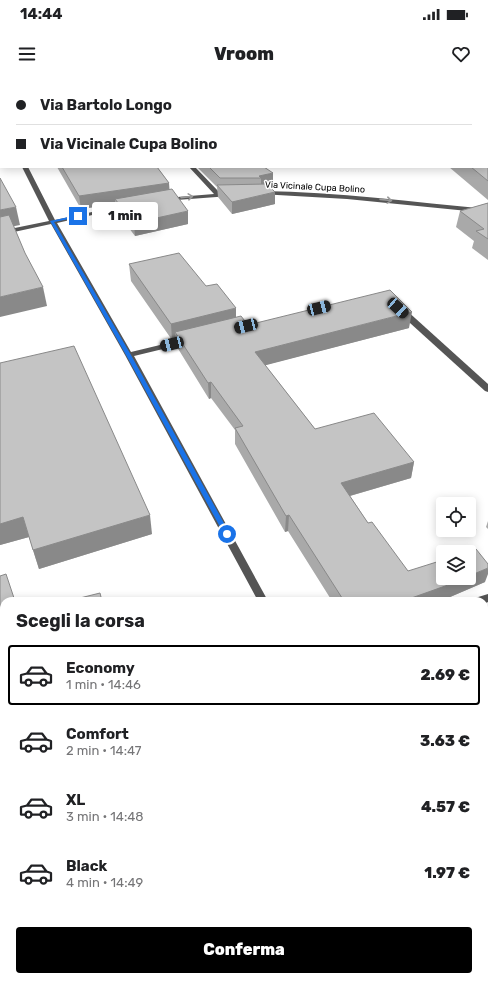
<!DOCTYPE html>
<html lang="it">
<meta charset="utf-8">
<style>
:root{--surface:#fff;--page:#f2f2f2;--text:#202124;--muted:#757577;--line:#e0e0e0;--accent:#000}
body{margin:0;font-family:Rubik,sans-serif;background:var(--page);color:var(--text);height:100vh;display:flex;flex-direction:column;font-size:15px;white-space:nowrap}
*{box-sizing:border-box;margin:0}
p{font-size:13px;color:var(--muted)}
.icon{flex:none;width:22px;height:22px;fill:none;stroke:currentColor;stroke-width:2;stroke-linecap:round;stroke-linejoin:round}
.map{position:relative;flex:1;overflow:hidden}
.details{position:absolute;left:0px;top:517px;width:488px;height:384px;display:flex;flex-direction:column;background:var(--surface);border-radius:12px 12px 0 0;box-shadow:0 2px 10px #0003}
.details>*{flex:none}
.top-card{position:absolute;left:0px;top:0px;width:488px;height:88px;box-shadow:0 2px 10px #0003;display:grid;align-content:center;height:88px;padding:0 16px;background:var(--surface)}
.buttons{position:absolute;left:436px;top:417px;display:grid;gap:8px}
.buttons a{display:grid;place-items:center;width:40px;height:40px;border-radius:4px;background:var(--surface);box-shadow:0 2px 10px #0003;font-size:20px}
.end{position:absolute;width:18px;height:18px;margin:-9px;border:5px solid #1a73e8;background:#fff;box-shadow:0 0 0 2px #fff}
.from{border-radius:50%}
.bubble{position:absolute;height:28px;border-radius:4px;background:var(--surface);box-shadow:0 2px 10px #0003;font-size:13px;font-weight:800;line-height:28px;text-align:center}
.car{position:absolute;width:12px;height:24px;margin:-12px -6px;border-radius:5px;box-shadow:0 0 3px 1px #0007;background:linear-gradient(#222 24%,#8ab4d8 0 40%,#222 0 76%,#8ab4d8 0 86%,#222 0)}
.top-card b{display:flex;align-items:center;gap:14px;height:38px;font-size:15px}
.top-card b+b{border-top:1px solid var(--line)}
.top-card i{width:10px;height:10px;background:var(--text)}
ul{padding:0;list-style:none}
li{display:flex;align-items:center;gap:12px;height:60px;margin:0 8px 6px;padding:0 8px;border:2px solid transparent;border-radius:4px}
li div{flex:1}
li b{display:block;font-size:15px}
li em{font-style:normal;font-weight:800}
li.current{border-color:var(--accent)}
li>.icon{width:36px;height:36px;stroke-width:1.5}
h2{padding:0 16px;font-size:18px;line-height:48px}
.primary-button{display:flex;gap:8px;margin-top:auto;padding:8px 16px}
.primary-button a{flex:1;height:46px;border-radius:4px;background:var(--accent);color:#fff;font-size:16px;font-weight:800;line-height:46px;text-align:center}
.status{display:flex;justify-content:space-between;align-items:center;height:28px;padding:0 20px;background:var(--surface);direction:ltr}
.status svg{height:11px;fill:currentColor}
header{display:flex;justify-content:space-between;align-items:center;height:52px;padding:0 16px;background:var(--surface);font-size:18px;font-weight:800}
.map>svg:first-child{display:block}
</style>
<div class="status"><b>14:44</b><svg viewBox="0 0 49 12"><path d="M0 12V9h3v3zM5 12V6h3v6zM10 12V3h3v9zM15 12V0h3v12zM26 1h20v11H26zM47 4h2v5h-2z"/></svg></div>
<header><svg class="icon" aria-label="menu" viewBox="0 0 24 24"><path d="M4 6h16M4 12h16M4 18h16"/></svg>Vroom<svg class="icon" aria-label="heart" viewBox="0 0 24 24"><path d="M12 20l-8-8c-3-5 5-10 8-4 3-6 11-1 8 4z"/></svg></header>
<div class="map">
<svg width="488" height="901" viewBox="0 0 488 901">
<rect width="100%" height="100%" fill="#fff"/>
<g fill="none" stroke-linecap="round" stroke-linejoin="round">
<g fill="#555" fill-rule="evenodd">
<rect x="0" y="15" width="1" height="4"/>
<path d="M0,42L1,43V47L0,46Z"/>
<path d="M22,87H28L55,140L129,124L132,126L57,143L131,272L189,258L193,260L192,262L134,276L268,521H258L125,275L51,144L0,155V151L49,141Z"/>
<path d="M189,87H195L220,113L230,112L233,114L230,116L163,121L162,120L165,118L214,114Z"/>
<path d="M262,111C338,112 413,122 488,129V133L347,119L260,114L259,113Z"/>
<path d="M399,229H405L488,304V312L485,311L399,233Z"/>
<path d="M488,514V522L484,524V521H474L475,518Z"/>
<path d="M488,681V693L484,695V683Z"/>
<path d="M131,897H150L149,901H129Z"/>
<path d="M462,897H477L479,901H463Z"/>
</g>
</g>
<g fill="#a9a9a9">
<path d="M213,0H330L332,1H214Z"/>
<path d="M488,19V120L449,87H487Z"/>
<path d="M57,87H157L169,103V110L188,144L135,156L116,131L115,124L81,129Z"/>
<path d="M197,87H264L273,105L269,106L275,124L232,134L218,117L217,107Z"/>
<path d="M488,123V180L472,168L474,161L456,147L460,131Z"/>
<path d="M129,184L206,206L236,237L248,245L409,248L265,285L315,349L414,382L411,398L350,416L368,443L408,491L485,502L441,521H332L288,451L285,452L235,364V350L211,318L209,319L177,267L176,260H172L131,201Z"/>
<path d="M0,283L152,454L39,489L29,457L0,465Z"/>
<path d="M488,441V449L486,447Z"/>
<path d="M488,558V629L484,624V559Z"/>
</g>
<g fill="#898989">
<path d="M273,93V105L261,108V98L259,96Z"/>
<path d="M169,103L170,116L115,119V124L81,129L79,116Z"/>
<path d="M275,112V124L232,134V122Z"/>
<path d="M16,127L20,145L0,149V130Z"/>
<path d="M188,131V144L135,156L134,143Z"/>
<path d="M43,207L47,226L0,237V217Z"/>
<path d="M236,228V245L175,252L176,260H172L171,244Z"/>
<path d="M412,232L409,248L255,288V272Z"/>
<path d="M211,302V318L209,319L208,303Z"/>
<path d="M414,382L411,398L339,419L341,403Z"/>
<path d="M150,435L152,454L39,489L33,470Z"/>
<path d="M289,435L288,451L285,452L286,436Z"/>
<path d="M23,437L29,457L0,465V444Z"/>
<path d="M488,488V494L485,502L443,520L441,521H403L464,498H469V496Z"/>
<path d="M4,850V866L0,868V851Z"/>
</g>
<g fill="#c4c4c4" stroke="#898989">
<path d="M7,0H179L180,1H8Z"/>
<path d="M226,0H330L332,1H227Z"/>
<path d="M487,19H488V101L471,87H487Z"/>
<path d="M62,87H157L169,103L79,116Z"/>
<path d="M209,87H264L273,93L259,96L261,98H220Z"/>
<path d="M0,98L16,127L0,130Z"/>
<path d="M267,104L275,112L232,122L217,105Z"/>
<path d="M172,109L188,131L134,143L115,119Z"/>
<path d="M488,123V159L476,151L484,149L460,131Z"/>
<path d="M9,135L25,173L43,207L0,217V137Z"/>
<path d="M179,173L206,206L217,204L236,228L171,244L129,184Z"/>
<path d="M390,210L412,232L255,272L315,349L374,333L414,382L341,403L368,443L372,442L408,491L443,480V498H464L448,505L403,521H344L289,435L286,436L235,348L243,346L211,302L208,303L175,252L241,236L248,245Z"/>
<path d="M74,266L150,435L33,470L23,437L0,444V283Z"/>
<path d="M476,469L488,484V488L469,496V472H467Z"/>
<path d="M6,494L15,521H4V850L0,851V496Z"/>
<path d="M100,513L102,521H68Z"/>
<path d="M488,558V611L484,605V559Z"/>
<path d="M169,897H253L254,901H164L169,898Z"/>
<path d="M285,897H399L402,901H277Z"/>
</g>
<defs><path id="oneway-shaft" d="M-6 0H5M1.5-3L5.5 0L1.5 3" fill="none" stroke-width="1.6" stroke-linecap="round" stroke-linejoin="round"/></defs>
<g stroke="#999">
<use href="#oneway-shaft" transform="translate(187 117) rotate(-6)"/>
<use href="#oneway-shaft" transform="translate(386 120) rotate(6)"/>
</g>
<path fill="#1a73e8" d="M78,135L79,137L54,142L131,275L230,454L229,456H225L126,275L50,141Z"/>
<g text-anchor="middle" dominant-baseline="central" stroke-width="3" stroke-linejoin="round" paint-order="stroke">
<g font-size="9" fill="#000" stroke="#fff">
<text transform="translate(315 107) rotate(3)">Via Vicinale Cupa Bolino</text>
</g>
</g>
</svg>
<div class="buttons">
<a><svg class="icon" aria-label="locate" viewBox="0 0 24 24"><circle cx="12" cy="12" r="6"/><path d="M12 2v4M12 18v4M2 12h4M18 12h4"/></svg></a>
<a><svg class="icon" aria-label="layers" viewBox="0 0 24 24"><path d="M12 4l9 5-9 5-9-5zM3 14l9 5 9-5"/></svg></a>
</div>
<i class="end from" style="left:227px;top:454px"></i>
<i class="end" style="left:78px;top:136px"></i>
<div class="bubble" style="left:92px;top:122px;width:66px">1 min</div>
<i class="car" style="left:319px;top:228px;rotate:76deg"></i>
<i class="car" style="left:398px;top:228px;rotate:132deg"></i>
<i class="car" style="left:246px;top:246px;rotate:256deg"></i>
<i class="car" style="left:172px;top:264px;rotate:256deg"></i>
<div class="top-card">
<b><i class="from"></i>Via Bartolo Longo</b>
<b><i></i>Via Vicinale Cupa Bolino</b>
</div>
<section class="details">
<h2>Scegli la corsa</h2>
<ul>
<li class="current"><svg class="icon" aria-label="car" viewBox="0 0 24 24"><path d="M5 17H2v-5l4-1 3-4h7l3 4 3 1v5h-3M9 17h6M6 11h13"/><circle cx="7" cy="17" r="2"/><circle cx="17" cy="17" r="2"/></svg><div><b>Economy</b><p>1 min · 14:46</p></div><em>2.69 €</em></li>
<li><svg class="icon" aria-label="car" viewBox="0 0 24 24"><path d="M5 17H2v-5l4-1 3-4h7l3 4 3 1v5h-3M9 17h6M6 11h13"/><circle cx="7" cy="17" r="2"/><circle cx="17" cy="17" r="2"/></svg><div><b>Comfort</b><p>2 min · 14:47</p></div><em>3.63 €</em></li>
<li><svg class="icon" aria-label="car" viewBox="0 0 24 24"><path d="M5 17H2v-5l4-1 3-4h7l3 4 3 1v5h-3M9 17h6M6 11h13"/><circle cx="7" cy="17" r="2"/><circle cx="17" cy="17" r="2"/></svg><div><b>XL</b><p>3 min · 14:48</p></div><em>4.57 €</em></li>
<li><svg class="icon" aria-label="car" viewBox="0 0 24 24"><path d="M5 17H2v-5l4-1 3-4h7l3 4 3 1v5h-3M9 17h6M6 11h13"/><circle cx="7" cy="17" r="2"/><circle cx="17" cy="17" r="2"/></svg><div><b>Black</b><p>4 min · 14:49</p></div><em>1.97 €</em></li>
</ul>
<div class="primary-button"><a>Conferma</a></div>
</section>
</div>
